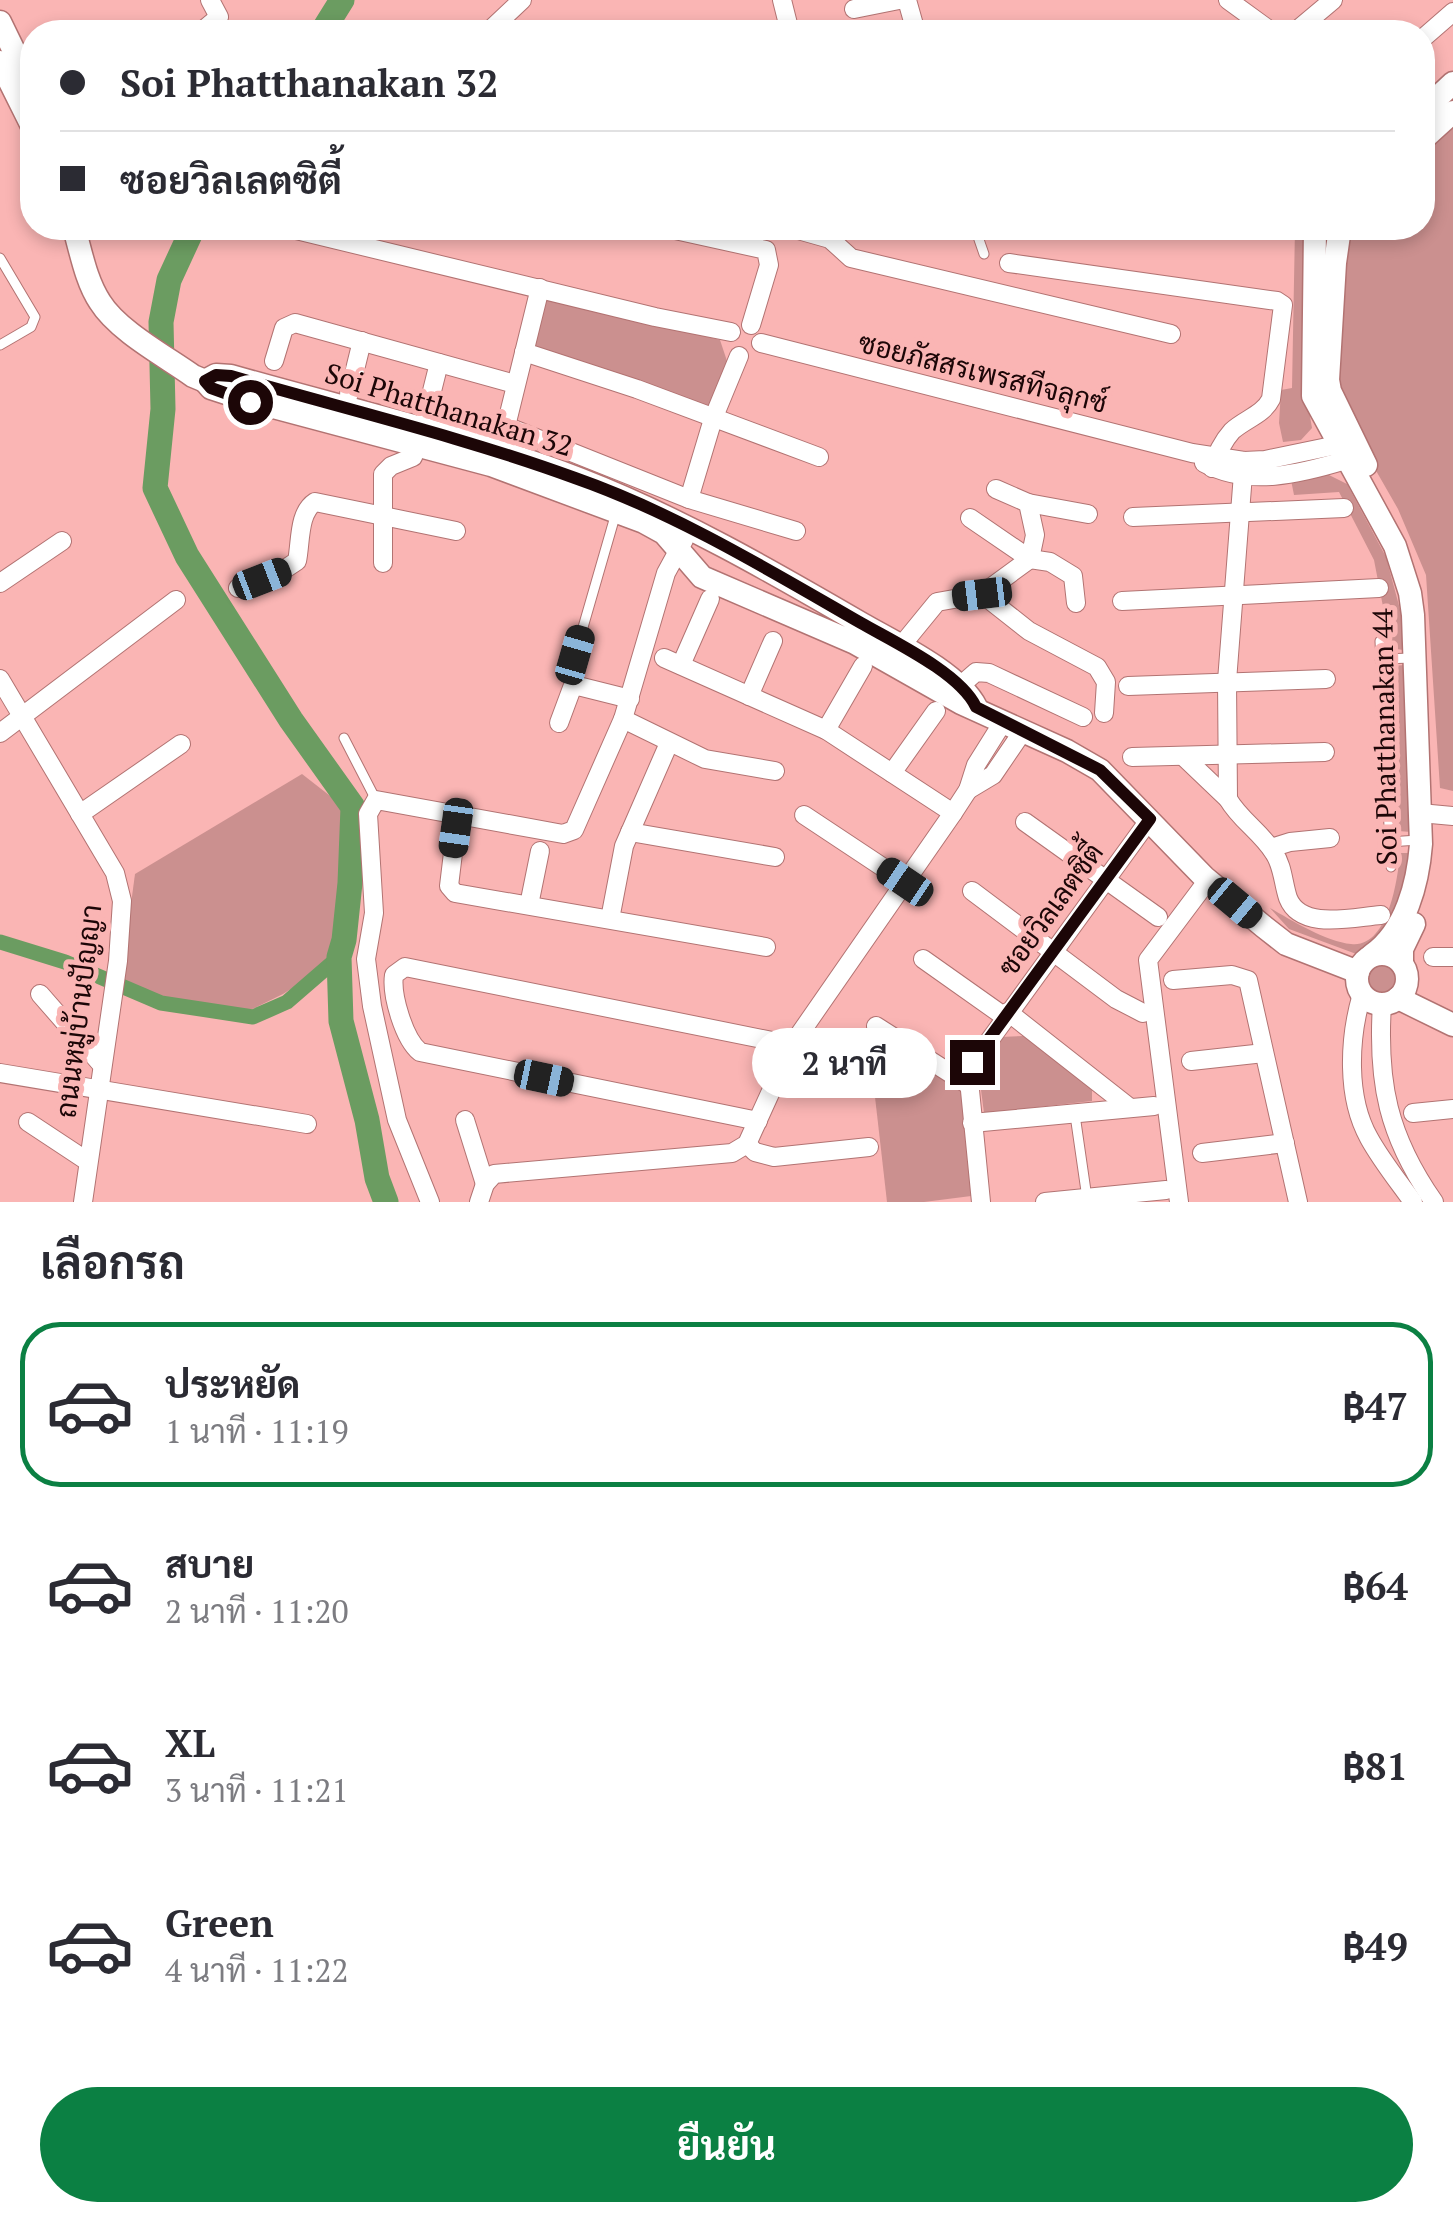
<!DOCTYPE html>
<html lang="th">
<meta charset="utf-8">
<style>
:root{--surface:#fff;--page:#f7f7f7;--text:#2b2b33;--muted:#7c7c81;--line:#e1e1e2;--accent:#0b8043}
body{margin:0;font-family:"PT Serif",Sarabun,serif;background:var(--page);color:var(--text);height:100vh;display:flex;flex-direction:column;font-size:38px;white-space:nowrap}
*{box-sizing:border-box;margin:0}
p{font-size:32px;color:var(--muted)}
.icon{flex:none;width:55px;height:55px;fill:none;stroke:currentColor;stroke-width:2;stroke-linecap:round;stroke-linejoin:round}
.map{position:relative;height:1202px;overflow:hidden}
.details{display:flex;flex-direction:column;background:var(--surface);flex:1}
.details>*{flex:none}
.guide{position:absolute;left:20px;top:20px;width:1415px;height:220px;border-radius:40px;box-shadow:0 5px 15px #0003;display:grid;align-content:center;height:220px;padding:0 40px;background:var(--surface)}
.end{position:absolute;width:45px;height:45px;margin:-22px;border:12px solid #1c0607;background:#fff;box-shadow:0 0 0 5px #fff}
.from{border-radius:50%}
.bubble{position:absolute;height:70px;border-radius:35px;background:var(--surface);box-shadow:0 5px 15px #0003;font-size:32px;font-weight:700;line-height:70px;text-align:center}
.car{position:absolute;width:30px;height:60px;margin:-30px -15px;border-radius:12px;box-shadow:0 0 8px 2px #0007;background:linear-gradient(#222 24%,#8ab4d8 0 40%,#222 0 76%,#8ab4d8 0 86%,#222 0)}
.guide b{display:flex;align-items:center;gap:35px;height:95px;font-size:38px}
.guide b+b{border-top:2px solid var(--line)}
.guide i{width:25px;height:25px;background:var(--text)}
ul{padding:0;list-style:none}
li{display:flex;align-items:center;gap:30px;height:165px;margin:0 20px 15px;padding:0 20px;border:5px solid transparent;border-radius:40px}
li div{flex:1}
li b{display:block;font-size:38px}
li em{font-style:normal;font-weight:700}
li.selected{border-color:var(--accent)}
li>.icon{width:90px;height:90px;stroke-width:1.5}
h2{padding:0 40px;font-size:45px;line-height:120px}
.cta{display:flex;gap:20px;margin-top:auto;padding:20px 40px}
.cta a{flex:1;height:115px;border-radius:60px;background:var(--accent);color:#fff;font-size:40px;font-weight:700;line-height:115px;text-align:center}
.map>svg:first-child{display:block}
</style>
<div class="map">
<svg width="1453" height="1202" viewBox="0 0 1453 1202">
<rect width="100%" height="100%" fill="#fab5b4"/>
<g fill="#cb908f">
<path d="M1453,127V791L1440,788L1426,575L1398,509L1359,441L1338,383L1344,243L1350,228H1422L1423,155Z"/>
<path d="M1295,228H1309L1304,381L1312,428L1301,440L1283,442L1279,423L1281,390L1292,388Z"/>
<path d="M547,296L720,340L728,364L711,407L532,346Z"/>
<path d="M1312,475H1329L1347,484L1386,557L1405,628L1403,650L1391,648L1374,560L1339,492L1294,495L1291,480Z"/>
<path d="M1405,665L1411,832L1398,831L1391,666Z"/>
<path d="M302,774L343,806L350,883L333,962L283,994L238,1016L120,986L135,874Z"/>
<path d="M1400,853H1413L1411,885L1371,949L1359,955L1289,929L1270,908C1291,920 1327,942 1351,944C1388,949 1398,879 1400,853Z"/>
<circle cx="1384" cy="979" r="16"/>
<path d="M867,1027L963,1087L979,1195L924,1202H887Z"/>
<path d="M1023,1036L1092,1085V1101L984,1113L978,1067L1000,1037Z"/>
</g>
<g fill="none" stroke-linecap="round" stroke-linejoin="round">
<path stroke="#6b9c61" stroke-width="15" d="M0,942L65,962L161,1003L253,1017L287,1002L339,957"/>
<g stroke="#6b9c61" stroke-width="25">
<path d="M322,32L342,0"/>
<path d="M193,228L169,280L161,322L163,409L155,488L187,556L291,720L353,807L350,883L344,940L339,957L341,1021L367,1120L377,1178L386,1202"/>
</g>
<defs>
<g id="lane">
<path d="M975,228L984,254"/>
<path d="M0,258L35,317L31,327L0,345"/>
<path d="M1380,641L1391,867"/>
<path d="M575,655L616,513"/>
<path d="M1380,659L1413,658"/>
<path d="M344,738L376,800"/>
<path d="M1389,842L1418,840"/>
<path d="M1075,1115L1087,1198"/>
</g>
<g id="street">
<path d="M782,0L790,32"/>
<path d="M907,0L916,32"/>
<path d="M1228,0L1272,32"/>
<path d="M854,9L899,0"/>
<path d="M201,32L219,17L210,0"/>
<path d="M488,32L522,0"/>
<path d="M1295,32L1333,0"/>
<path d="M1422,39L1453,12"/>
<path d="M666,228L766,250L769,265L751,325"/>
<path d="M791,228L830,239L851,258L1171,334"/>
<path d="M292,229L655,317L731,332"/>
<path d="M1009,263L1277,301L1283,305L1271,399C1263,415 1245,419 1232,431C1222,442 1217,454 1212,468"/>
<path d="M540,288L506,426L689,499L796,531"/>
<path d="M761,343L1192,453L1244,461L1265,460L1337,445"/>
<path d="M524,352L637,389L819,457"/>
<path d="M274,361L284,328L295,323L515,384"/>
<path d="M349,394L362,341"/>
<path d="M426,415L439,363"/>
<path d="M1244,461L1227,681L1228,799C1240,820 1261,832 1274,853C1283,866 1283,883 1288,898C1301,931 1353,917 1381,915"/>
<path d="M1204,463C1249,487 1300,474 1346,460"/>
<path d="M689,499L713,419L739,356"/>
<path d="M1028,503L1088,514"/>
<path d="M1133,517L1344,508"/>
<path d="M970,518L1030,559L1050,562L1073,576L1076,603"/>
<path d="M383,563V474L391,466L413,457L417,445"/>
<path d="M0,583L62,541"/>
<path d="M238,588L285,569L297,561C301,542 298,513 315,502L456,531"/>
<path d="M982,594L1030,559L1035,535L1028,503L996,489"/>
<path d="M1122,601L1379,588"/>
<path d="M901,646L937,602L982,594L1029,631L1097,667L1106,682L1104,713"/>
<path d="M664,658L826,730L953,813"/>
<path d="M681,665L710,599"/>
<path d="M0,679L115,873L122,901L118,961L83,1202"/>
<path d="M960,686L976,672L989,673L1083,717"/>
<path d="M1128,686L1326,679"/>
<path d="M749,696L773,641"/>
<path d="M623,719L705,759L775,771"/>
<path d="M559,723L572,688L578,686L630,699"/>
<path d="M826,730L863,666"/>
<path d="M0,733L176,600"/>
<path d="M1132,757L1325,752"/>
<path d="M1184,757L1228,799"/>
<path d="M892,773L936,711"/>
<path d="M968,790L993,775L1023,731"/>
<path d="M1420,813L1453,816"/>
<path d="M80,814L181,744"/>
<path d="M804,815L905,882"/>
<path d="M1025,822L1158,917"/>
<path d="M456,828L449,886L455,893L766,947"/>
<path d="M630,832L775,857"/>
<path d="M1271,848L1290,842L1330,838"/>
<path d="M972,891L1116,999L1143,1013"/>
<path d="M529,905L540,851"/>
<path d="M610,919L624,846L669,743"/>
<path d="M1433,957H1453"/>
<path d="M923,959L1005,1017"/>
<path d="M1173,980L1232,975L1248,980L1298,1202"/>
<path d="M40,994L101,1064"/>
<path d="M1362,994C1349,1038 1346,1097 1369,1138C1381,1160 1398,1181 1413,1202"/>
<path d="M1382,1004C1377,1083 1388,1136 1434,1202"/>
<path d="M1008,1012L1129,1107"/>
<path d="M876,1026L967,1084"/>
<path d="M1191,1061L1264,1053"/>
<path d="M783,1064L847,1071"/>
<path d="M0,1073L307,1124"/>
<path d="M1413,1113L1453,1109"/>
<path d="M465,1120L485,1184"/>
<path d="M758,1121L420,1052C404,1039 391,995 394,975L405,967L792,1045"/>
<path d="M28,1122L87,1161"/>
<path d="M972,1123L1154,1106"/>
<path d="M747,1144L755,1152L774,1157L869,1147"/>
<path d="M1202,1153L1285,1143"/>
<path d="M430,1202L397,1120L372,1006L366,959L374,913L368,814L376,800L563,834L574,830L623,719L666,573L684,540"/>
<path d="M479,1202L485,1184L494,1174L732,1153L747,1144L792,1045L953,813L968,790L976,765L1003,722"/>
<path d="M981,1202L968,1070L1150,819"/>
<path d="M1045,1202L1166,1190"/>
<path d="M1179,1202L1148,960L1208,880"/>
</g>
<g id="secondary">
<path d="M0,22L32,88"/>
<path d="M0,62L32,126"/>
<path d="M1422,112L1453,83"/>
<path d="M1422,140L1453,112"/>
<path d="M74,228C81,252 86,281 100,302C118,331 165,356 193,376L205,381"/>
<path d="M1315,228L1313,396L1395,546L1410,593L1413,615L1421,844C1418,883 1406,931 1372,955"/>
<path d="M1340,228L1335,263L1328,380L1330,391L1366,465"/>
<path d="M976,707C959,673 895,643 862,624C771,571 677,517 579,479C466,436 346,409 231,376L216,375L205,381L211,388L251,401L491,465L644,522L664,533L702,577L855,643L961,703L1067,751L1100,770L1204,877L1263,926L1286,944L1358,972"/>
<circle cx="1382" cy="979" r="25"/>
<path d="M1402,963V949L1414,924"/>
<path d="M1398,998L1453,1025"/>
</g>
</defs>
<use href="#lane" stroke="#b27372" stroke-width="11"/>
<use href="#street" stroke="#b27372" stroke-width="20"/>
<use href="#secondary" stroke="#b27372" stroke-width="25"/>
<use href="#lane" stroke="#fff" stroke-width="9"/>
<use href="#street" stroke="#fff" stroke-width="18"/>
<use href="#secondary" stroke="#fff" stroke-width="22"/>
</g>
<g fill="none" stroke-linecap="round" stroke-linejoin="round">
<path stroke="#1c0607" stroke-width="12" d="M250,402L211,388L205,381L216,375L231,376C345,409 463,437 575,478C675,513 769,570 861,623C894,642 960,673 976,707L1100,770L1150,819L972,1062"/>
</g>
<g text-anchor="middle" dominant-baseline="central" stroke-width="10" stroke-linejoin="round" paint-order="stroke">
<g font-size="28" fill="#1c0607" stroke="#fab5b4">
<text transform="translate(983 372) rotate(14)">ซอยภัสสรเพรสทีจลุกซ์</text>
<text transform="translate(449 409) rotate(17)">Soi Phatthanakan 32</text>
<text transform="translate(1384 737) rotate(-91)">Soi Phatthanakan 44</text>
<text transform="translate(1050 909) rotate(-54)">ซอยวิลเลตซิตี้</text>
<text transform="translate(78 1011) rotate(-83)">ถนนหมู่บ้านปัญญา</text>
</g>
</g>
</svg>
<i class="end from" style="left:250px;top:402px"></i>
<i class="end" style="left:972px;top:1062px"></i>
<div class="bubble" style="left:752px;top:1028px;width:185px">2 นาที</div>
<i class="car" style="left:262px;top:579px;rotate:69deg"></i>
<i class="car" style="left:982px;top:594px;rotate:263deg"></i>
<i class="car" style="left:575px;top:655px;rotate:16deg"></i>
<i class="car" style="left:456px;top:828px;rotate:188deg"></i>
<i class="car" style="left:905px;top:882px;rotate:304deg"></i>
<i class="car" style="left:1235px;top:903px;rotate:130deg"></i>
<i class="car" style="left:544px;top:1078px;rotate:102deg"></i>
<div class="guide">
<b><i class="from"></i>Soi Phatthanakan 32</b>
<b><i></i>ซอยวิลเลตซิตี้</b>
</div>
</div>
<section class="details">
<h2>เลือกรถ</h2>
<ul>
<li class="selected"><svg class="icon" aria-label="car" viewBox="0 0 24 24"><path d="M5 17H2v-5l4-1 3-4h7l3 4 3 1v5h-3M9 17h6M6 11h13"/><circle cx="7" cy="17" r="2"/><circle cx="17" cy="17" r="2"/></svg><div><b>ประหยัด</b><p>1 นาที · 11:19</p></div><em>฿47</em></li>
<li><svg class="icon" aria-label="car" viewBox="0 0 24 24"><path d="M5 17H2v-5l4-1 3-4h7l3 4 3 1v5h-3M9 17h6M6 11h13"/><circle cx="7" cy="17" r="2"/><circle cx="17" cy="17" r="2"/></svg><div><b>สบาย</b><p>2 นาที · 11:20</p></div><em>฿64</em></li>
<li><svg class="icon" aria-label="car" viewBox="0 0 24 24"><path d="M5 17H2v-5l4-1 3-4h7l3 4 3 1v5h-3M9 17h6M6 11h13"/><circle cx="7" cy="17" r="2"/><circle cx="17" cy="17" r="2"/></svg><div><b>XL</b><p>3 นาที · 11:21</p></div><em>฿81</em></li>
<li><svg class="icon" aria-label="car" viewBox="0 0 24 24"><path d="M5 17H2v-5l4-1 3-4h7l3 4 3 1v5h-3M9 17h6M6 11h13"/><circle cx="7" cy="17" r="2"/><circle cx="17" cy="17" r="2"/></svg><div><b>Green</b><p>4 นาที · 11:22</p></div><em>฿49</em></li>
</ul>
<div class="cta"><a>ยืนยัน</a></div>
</section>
